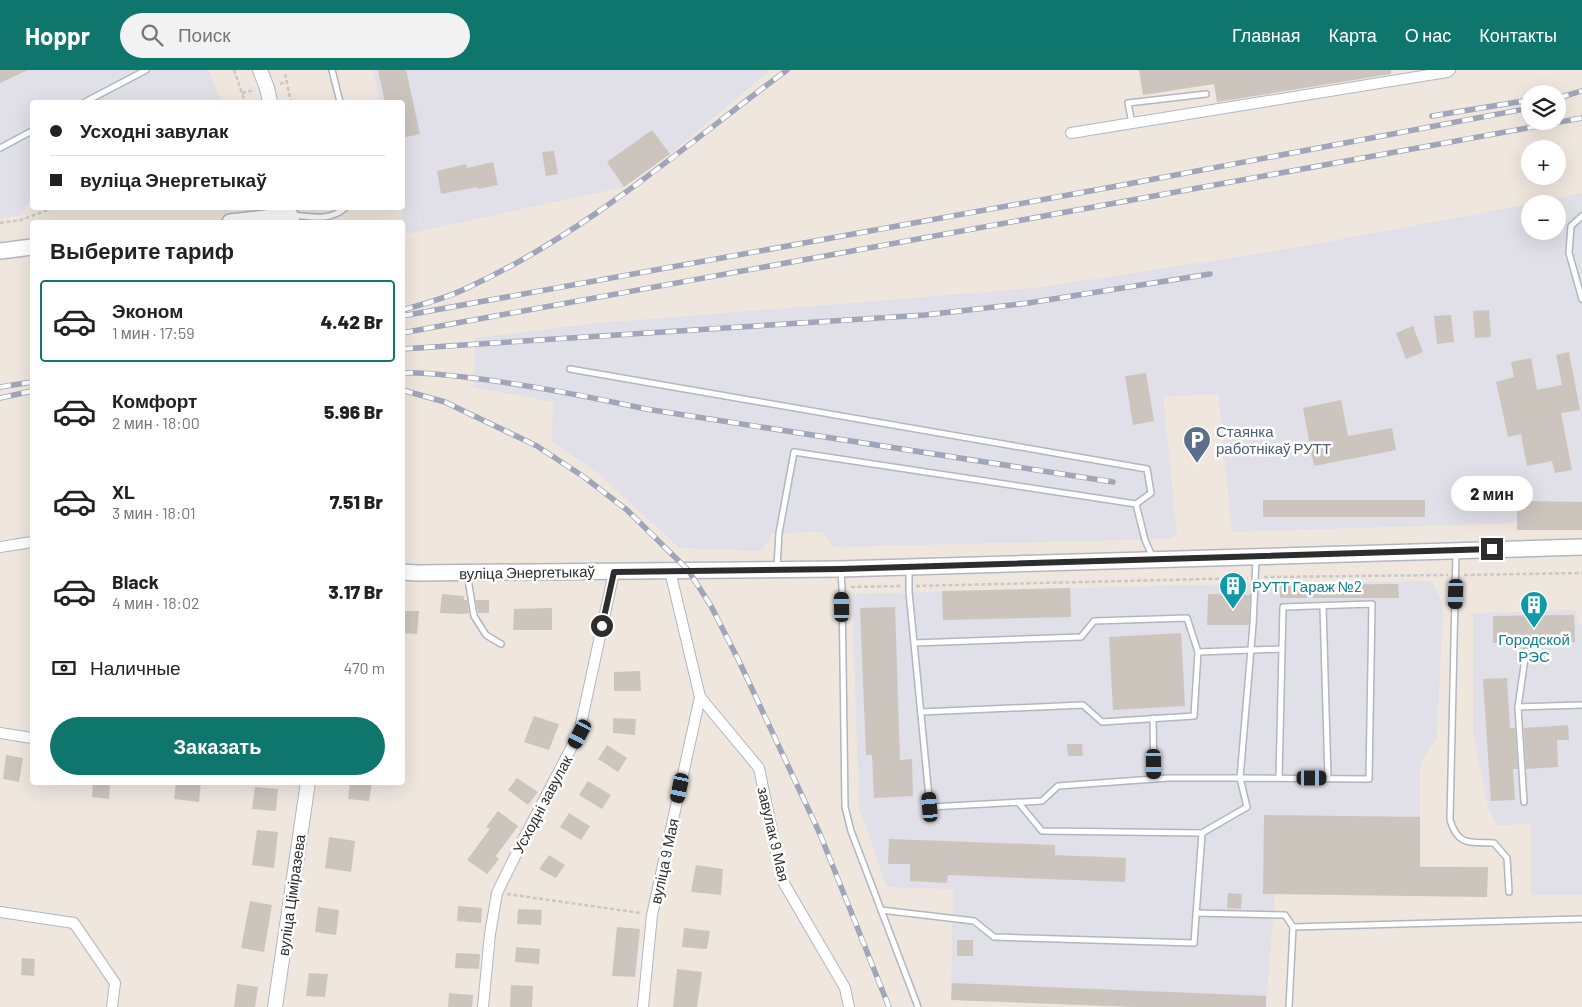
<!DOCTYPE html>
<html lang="ru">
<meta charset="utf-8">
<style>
:root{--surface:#fff;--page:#f2f2f2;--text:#222;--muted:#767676;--line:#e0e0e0;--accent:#0f766e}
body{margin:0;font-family:Barlow,sans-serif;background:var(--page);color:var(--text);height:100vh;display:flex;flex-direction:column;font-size:19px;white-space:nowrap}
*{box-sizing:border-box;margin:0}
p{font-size:16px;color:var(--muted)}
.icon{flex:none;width:28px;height:28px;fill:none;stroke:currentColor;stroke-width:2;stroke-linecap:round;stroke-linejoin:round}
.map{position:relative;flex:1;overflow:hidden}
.side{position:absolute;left:30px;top:150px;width:375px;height:565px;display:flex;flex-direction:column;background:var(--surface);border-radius:5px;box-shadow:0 5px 20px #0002}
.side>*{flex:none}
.top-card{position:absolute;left:30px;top:30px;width:375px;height:110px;border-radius:5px;box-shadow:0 5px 20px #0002;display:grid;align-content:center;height:110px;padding:0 20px;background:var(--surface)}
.tools{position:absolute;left:1521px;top:15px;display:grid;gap:10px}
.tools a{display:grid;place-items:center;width:45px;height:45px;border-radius:50%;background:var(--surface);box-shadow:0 5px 20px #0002;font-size:25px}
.end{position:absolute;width:22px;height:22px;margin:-11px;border:6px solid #2d2d2d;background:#fff;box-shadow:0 0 0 2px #fff}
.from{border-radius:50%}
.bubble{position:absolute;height:35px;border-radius:18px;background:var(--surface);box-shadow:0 5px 20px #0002;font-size:16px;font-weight:800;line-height:35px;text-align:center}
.car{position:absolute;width:15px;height:30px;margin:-15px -8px;border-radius:6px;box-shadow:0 0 4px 1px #0007;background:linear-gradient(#222 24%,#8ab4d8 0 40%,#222 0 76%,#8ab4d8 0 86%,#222 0)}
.top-card b{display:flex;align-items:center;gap:18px;height:48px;font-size:19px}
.top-card b+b{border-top:1px solid var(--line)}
.top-card i{width:12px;height:12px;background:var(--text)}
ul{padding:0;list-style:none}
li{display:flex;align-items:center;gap:15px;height:82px;margin:0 10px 8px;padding:0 10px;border:2px solid transparent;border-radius:5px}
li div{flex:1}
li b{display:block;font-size:19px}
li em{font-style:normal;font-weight:800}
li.active{border-color:var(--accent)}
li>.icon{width:45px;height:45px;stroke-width:1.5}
h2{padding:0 20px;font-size:22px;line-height:60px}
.pay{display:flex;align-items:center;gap:12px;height:55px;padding:0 20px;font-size:19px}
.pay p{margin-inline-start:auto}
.action{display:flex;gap:10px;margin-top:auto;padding:10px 20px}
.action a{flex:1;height:58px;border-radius:30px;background:var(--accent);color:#fff;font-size:20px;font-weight:800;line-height:58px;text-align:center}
header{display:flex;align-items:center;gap:30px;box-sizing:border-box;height:70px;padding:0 25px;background:var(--accent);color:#fff}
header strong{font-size:24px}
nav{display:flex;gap:28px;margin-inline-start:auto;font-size:18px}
.search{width:350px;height:45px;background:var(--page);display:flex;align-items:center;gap:12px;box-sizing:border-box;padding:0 18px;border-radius:28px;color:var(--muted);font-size:19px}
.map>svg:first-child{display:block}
</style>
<header>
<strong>Hoppr</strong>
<div class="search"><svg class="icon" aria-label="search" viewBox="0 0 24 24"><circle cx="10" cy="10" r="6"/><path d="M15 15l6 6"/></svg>Поиск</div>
<nav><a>Главная</a><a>Карта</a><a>О нас</a><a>Контакты</a></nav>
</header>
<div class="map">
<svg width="1582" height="937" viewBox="0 0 1582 937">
<rect width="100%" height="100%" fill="#efe7de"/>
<g fill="#e1dfe7">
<path d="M0,0H209L221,32H32V130L21,145L0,148Z"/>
<path d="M373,0H771L670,84L624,117L407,164L401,138H402V32H380Z"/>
<path d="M1582,123V460L1517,453L1232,462L1218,324L1163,327L1177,464L1168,469L835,477L822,462L773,463L761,481L679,478L599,404L552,372L553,332L473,317L475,268L599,253L1036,218L1288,179L1530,134V161H1558V134H1530Z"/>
<path d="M1432,511L1443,535L1437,667L1420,694V796L1488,797L1487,827L1275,824L1266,937H1135L951,930L953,819L887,817L859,738L852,524L1190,515Z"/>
<path d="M1576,540L1577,554H1582V825H1531V754L1497,755L1489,741L1473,664V543Z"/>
</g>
<g fill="#cbc5bd">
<path d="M0,0H28L0,13Z"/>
<path d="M378,0H406L420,64L402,68V32H385Z"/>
<path d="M1139,0H1391V4L1217,32L1214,14L1143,25Z"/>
<path d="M652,60L670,84L624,117L607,92Z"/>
<path d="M554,81L558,104L546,106L542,82Z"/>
<path d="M493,92L498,115L478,119L477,117L441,124L437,101L466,94L467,98Z"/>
<path d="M1489,240L1491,267L1475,268L1473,241Z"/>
<path d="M1451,245L1454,272L1437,274L1434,246Z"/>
<path d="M1413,256L1423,282L1406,289L1396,263Z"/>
<path d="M1569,282L1580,340L1561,343L1572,400L1555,403L1552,391L1527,396L1521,364L1508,367L1496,312L1514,307L1511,292L1531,288L1537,320L1562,315L1556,285Z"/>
<path d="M1146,303L1154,351L1133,355L1125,306Z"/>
<path d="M1341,330L1348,366L1392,358L1396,380L1314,396L1303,338Z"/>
<rect x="1263" y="430" width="162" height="17"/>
<path d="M1517,431L1582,432V460H1517Z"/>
<path d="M1398,514L1399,528H1280V515Z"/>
<path d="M1070,518L1071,547L943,550L942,521Z"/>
<path d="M442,524L464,526V530H467L469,543L463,544L440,543Z"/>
<path d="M1208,524L1250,525L1249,555H1207Z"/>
<path d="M476,530H489V543H478Z"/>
<path d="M895,537L900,690L912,689L913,726L874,728L872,685H866L860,538Z"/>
<path d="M552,538V560H513L514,539Z"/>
<path d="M402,541H419L417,564L402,563Z"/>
<path d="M1574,545L1575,572L1493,573V546Z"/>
<path d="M1181,563L1185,636L1113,640L1109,567Z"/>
<path d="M640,601L641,621H614V602Z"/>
<path d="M1507,608L1510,658H1515L1518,699H1513L1515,730L1491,731L1483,609Z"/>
<path d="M534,646L559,654L549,680L524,672Z"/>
<path d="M613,648L636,649L635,665L613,663Z"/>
<path d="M1568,655L1569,670H1557L1558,697L1526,699L1524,658Z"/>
<path d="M1067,674H1082L1083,686H1068Z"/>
<path d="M607,675L627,688L618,702L598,689Z"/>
<path d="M6,685L23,688L19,712L3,709Z"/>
<path d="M517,708L538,722L528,735L508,720Z"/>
<path d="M588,711L611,725L602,739L579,725Z"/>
<path d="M93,712H110L109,729L92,727Z"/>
<path d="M176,712H201L199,732L174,729Z"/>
<path d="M350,712H372L369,731L348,729Z"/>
<path d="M255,717L278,719L276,741L252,739Z"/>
<path d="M498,741L518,756L496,786L499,789L487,804L467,790L490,759L486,757Z"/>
<path d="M569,743L590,756L581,770L560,757Z"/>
<path d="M1264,745L1420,747V797H1488L1487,827L1263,824Z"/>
<path d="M257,760L278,762L274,798L252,795Z"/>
<path d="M329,767L355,771L351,802L325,798Z"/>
<path d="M889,769L1055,775V785L1126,788L1125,812L948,805L947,813L910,811V794H888Z"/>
<path d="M549,785L565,795L556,808L539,799Z"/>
<path d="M696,795L723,799L721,825L691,822Z"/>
<path d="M1228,823L1242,824L1241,839L1227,838Z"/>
<path d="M250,831L272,835L264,882L241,878Z"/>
<path d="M458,836L482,838L481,853L457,851Z"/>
<path d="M318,837L339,840L336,865L315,862Z"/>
<path d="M518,839L542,840L541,855L517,854Z"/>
<path d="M617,857L640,859L635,907L612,906Z"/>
<path d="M684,858L710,861L707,879L682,877Z"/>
<rect x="957" y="870" width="16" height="16"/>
<path d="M516,877L540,879L539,894L515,892Z"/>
<path d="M456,883L480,884L479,899L455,898Z"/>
<path d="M22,888L35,889L34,906L21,905Z"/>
<path d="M677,899L702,902L697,937H673Z"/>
<path d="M309,903L328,904L325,927L306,926Z"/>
<path d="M952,913L1266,926V937H1135L951,930Z"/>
<path d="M237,914L258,917L255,937H234Z"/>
<path d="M511,915L533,916L532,937H510Z"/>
<path d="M449,923L473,925L472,937H448Z"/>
</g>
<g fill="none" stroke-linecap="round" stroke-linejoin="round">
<defs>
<g id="service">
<path d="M332,0L340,32"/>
<path d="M85,32L146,0"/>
<path d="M1132,53L1128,33L1206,24"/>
<path d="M0,78L32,61"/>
<path d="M293,145C312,147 330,151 345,138"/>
<path d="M1582,146L1571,156L1569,183L1582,229"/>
<path d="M570,299L1147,399L1151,423L1136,434"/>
<path d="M1456,483L1450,750C1458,776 1469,772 1494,773L1507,788L1509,822"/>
<path d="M777,497L779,463L794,382L1136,434L1145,470L1153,488"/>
<path d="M909,500V522L930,737L1042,731L1058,716L1168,708H1240L1253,555L1256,489"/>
<path d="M841,501L842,518L845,737L851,761L918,937"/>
<path d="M467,503L474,546L486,565L501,574"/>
<path d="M1323,536L1328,708"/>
<path d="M914,573L1081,567L1094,551L1187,548L1198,582L1282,579"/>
<path d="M1518,637L1526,581"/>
<path d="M921,642L1083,635L1102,652L1194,646L1198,582"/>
<path d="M1153,648L1154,709"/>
<path d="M1018,732L1042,761L1202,763L1247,737L1240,708L1369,709L1372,534L1283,537L1279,708"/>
<path d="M1524,732L1518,637L1582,635"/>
<path d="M881,840L974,851L994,867L1194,873L1202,763"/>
<path d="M1196,843L1285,845L1293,857"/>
<path d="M1289,937L1293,857L1582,849"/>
</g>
<g id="minor">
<path d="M1071,63L1447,2L1450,0"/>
<path d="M0,477L32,472"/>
<path d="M700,627L759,698L782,810L845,918L849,937"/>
<path d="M0,663L32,668"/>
<path d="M0,842L74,853L115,913L112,937"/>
<path d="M483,937L490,864L497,823L524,768L579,663L614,502"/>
<path d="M643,937L652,845L700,627L670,501"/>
</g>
<g id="tertiary">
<path d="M260,0L267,18L270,32"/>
<path d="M275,937L308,712"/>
</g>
<g id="secondary">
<path d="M230,152L290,145L292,152"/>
<path d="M0,181L32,177"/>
<path d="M402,502L416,503L840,499L1582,477"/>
</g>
</defs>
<use href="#service" stroke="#b2b6c1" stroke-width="8"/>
<use href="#minor" stroke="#b2b6c1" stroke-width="12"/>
<use href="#tertiary" stroke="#b2b6c1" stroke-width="16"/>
<use href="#secondary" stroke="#b2b6c1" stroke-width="18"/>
<g stroke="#c8c8c8" stroke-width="2.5" stroke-dasharray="4 2.5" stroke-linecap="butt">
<path d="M234,0L245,32"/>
<path d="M285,4L291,32"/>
<path d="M280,14L288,11"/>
<path d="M242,23L255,20"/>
<path d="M0,153L21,150L53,138"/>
<path d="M1464,505L1582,503"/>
<path d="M1264,507L1448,505"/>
<path d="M916,516L1248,508"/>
<path d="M851,517L901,516"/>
<path d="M507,824L640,843"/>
</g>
<use href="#service" stroke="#fff" stroke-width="5"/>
<use href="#minor" stroke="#fff" stroke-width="10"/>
<use href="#tertiary" stroke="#fff" stroke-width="14"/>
<use href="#secondary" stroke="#fff" stroke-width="15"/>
<defs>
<g id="rail">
<path d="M1558,28L1582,21"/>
<path d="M1432,46L1530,30"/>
<path d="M402,240C424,234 447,228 467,218C585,164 683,77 787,0"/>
<path d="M402,246L1112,117L1530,38"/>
<path d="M402,263L1582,48"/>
<path d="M402,279L925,245L1028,233L1210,204"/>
<path d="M402,303C423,302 443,305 464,307C525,314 586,326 646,339L1113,412"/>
<path d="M0,317L32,312"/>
<path d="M402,320L445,332L537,376L584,407L627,440L688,500L711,536L739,591L820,764L889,937"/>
<path d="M0,328L32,321"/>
</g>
</defs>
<use href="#rail" stroke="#a0a5b9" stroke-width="5.5"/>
<use href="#rail" stroke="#fff" stroke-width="4" stroke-dasharray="11" stroke-linecap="butt"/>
</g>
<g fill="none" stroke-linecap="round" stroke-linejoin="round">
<path stroke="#2d2d2d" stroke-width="6" d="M602,556L614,502L840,499L1492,479"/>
</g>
<defs>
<symbol id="parking-pin" viewBox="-11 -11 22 30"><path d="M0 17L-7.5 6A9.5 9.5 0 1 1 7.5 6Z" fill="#5c6f8a" stroke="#fff"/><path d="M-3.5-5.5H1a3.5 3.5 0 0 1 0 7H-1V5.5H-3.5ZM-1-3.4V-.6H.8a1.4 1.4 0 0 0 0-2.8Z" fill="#fff"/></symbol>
<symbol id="building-pin" viewBox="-11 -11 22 30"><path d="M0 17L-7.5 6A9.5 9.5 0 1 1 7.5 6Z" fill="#0f9aa8" stroke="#fff"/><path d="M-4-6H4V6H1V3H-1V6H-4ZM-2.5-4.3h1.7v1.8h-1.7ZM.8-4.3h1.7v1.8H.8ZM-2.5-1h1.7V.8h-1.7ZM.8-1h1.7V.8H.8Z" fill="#fff"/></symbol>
</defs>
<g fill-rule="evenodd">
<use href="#parking-pin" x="1181" y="354" width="32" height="43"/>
<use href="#building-pin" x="1217" y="500" width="32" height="43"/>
<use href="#building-pin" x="1518" y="519" width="32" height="43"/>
</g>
<g text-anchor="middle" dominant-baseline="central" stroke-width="5" stroke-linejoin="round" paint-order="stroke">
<g font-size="15" fill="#4e5e75" stroke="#fff" text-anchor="start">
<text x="1216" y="361">Стаянка<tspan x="1216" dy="17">работнікаў РУТТ</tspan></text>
</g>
<g font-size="15" fill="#2d2d2d" stroke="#fff">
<text transform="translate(527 502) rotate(-1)">вуліца Энергетыкаў</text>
<text transform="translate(542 734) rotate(-62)">Усходні завулак</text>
<text transform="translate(774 764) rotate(77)">завулак 9 Мая</text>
<text transform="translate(664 791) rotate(-78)">вуліца 9 Мая</text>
<text transform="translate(291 825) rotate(-82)">вуліца Ціміразева</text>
</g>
<g font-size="15" fill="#0d838f" stroke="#fff" text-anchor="start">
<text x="1252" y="516">РУТТ Гараж №2</text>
<text x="1534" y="569" text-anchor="middle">Городской<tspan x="1534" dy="17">РЭС</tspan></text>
</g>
</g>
</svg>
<div class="tools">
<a><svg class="icon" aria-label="layers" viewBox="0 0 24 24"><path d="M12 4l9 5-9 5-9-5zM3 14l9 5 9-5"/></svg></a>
<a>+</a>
<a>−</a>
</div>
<i class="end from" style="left:602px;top:556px"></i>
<i class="end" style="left:1492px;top:479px"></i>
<div class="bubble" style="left:1451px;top:406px;width:82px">2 мин</div>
<i class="car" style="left:1456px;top:524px;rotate:182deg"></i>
<i class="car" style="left:842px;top:537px;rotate:359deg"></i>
<i class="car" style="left:580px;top:664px;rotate:208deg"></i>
<i class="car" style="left:1154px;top:694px;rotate:179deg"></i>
<i class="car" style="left:1312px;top:708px;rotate:90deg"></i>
<i class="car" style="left:680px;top:718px;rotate:192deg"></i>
<i class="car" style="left:930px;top:737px;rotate:355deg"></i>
<div class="top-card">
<b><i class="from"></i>Усходні завулак</b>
<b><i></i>вуліца Энергетыкаў</b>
</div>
<section class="side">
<h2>Выберите тариф</h2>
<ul>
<li class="active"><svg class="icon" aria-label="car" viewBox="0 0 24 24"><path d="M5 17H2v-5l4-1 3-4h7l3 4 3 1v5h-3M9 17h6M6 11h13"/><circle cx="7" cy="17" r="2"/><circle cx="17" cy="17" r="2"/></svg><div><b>Эконом</b><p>1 мин · 17:59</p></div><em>4.42 Br</em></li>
<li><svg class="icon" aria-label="car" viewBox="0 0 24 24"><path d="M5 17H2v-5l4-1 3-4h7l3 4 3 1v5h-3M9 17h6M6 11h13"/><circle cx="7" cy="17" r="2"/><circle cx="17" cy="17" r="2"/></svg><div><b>Комфорт</b><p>2 мин · 18:00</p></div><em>5.96 Br</em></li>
<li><svg class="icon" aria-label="car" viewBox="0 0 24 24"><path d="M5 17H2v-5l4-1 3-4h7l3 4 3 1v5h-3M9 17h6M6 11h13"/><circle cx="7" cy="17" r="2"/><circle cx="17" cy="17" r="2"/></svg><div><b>XL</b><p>3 мин · 18:01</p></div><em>7.51 Br</em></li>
<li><svg class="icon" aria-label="car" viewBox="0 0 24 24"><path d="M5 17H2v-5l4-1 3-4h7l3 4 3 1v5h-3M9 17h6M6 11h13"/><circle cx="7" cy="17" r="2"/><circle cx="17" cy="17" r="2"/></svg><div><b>Black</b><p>4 мин · 18:02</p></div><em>3.17 Br</em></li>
</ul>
<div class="pay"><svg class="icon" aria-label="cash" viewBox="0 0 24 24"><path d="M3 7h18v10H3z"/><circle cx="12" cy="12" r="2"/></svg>Наличные<p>470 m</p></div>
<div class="action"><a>Заказать</a></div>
</section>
</div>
